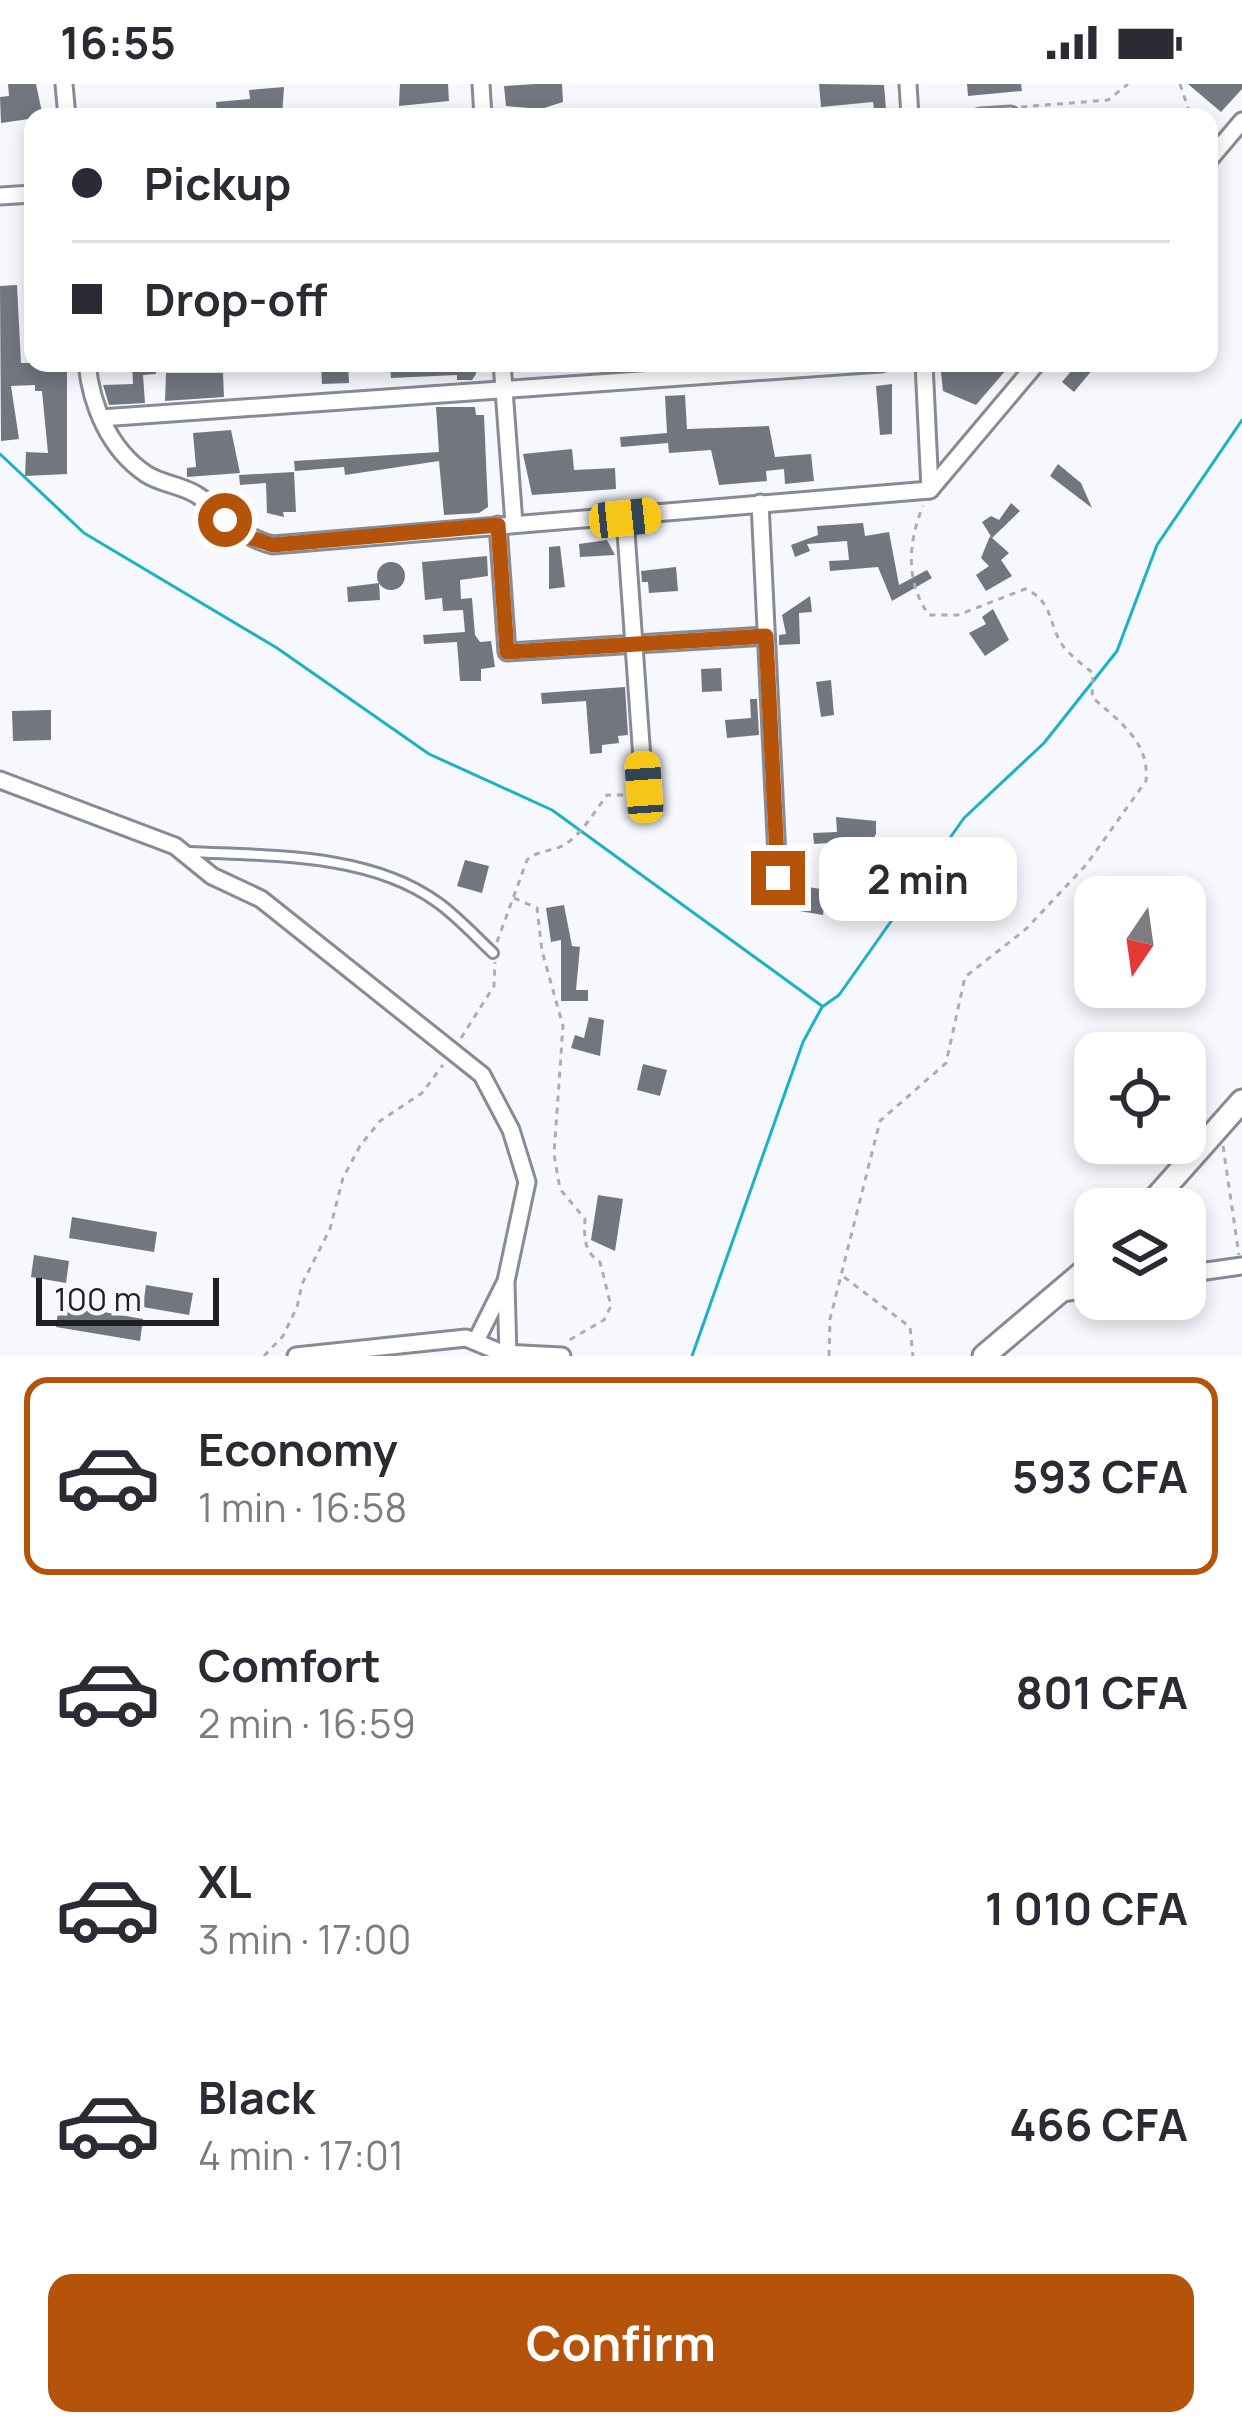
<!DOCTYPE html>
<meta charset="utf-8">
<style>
:root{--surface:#fff;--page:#f2f2f3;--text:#2b2b33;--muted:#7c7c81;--line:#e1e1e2;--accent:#b45309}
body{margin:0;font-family:Manrope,sans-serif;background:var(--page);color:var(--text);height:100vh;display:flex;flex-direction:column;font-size:45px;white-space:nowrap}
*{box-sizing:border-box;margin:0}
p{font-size:39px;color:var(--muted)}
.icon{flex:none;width:66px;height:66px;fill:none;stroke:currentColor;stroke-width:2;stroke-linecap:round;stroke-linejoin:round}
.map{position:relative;height:1272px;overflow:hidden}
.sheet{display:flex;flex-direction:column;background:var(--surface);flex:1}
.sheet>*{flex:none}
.guide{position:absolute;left:24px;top:24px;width:1194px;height:264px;border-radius:24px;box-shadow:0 6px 18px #0003;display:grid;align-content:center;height:264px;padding:0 48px;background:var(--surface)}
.needle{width:78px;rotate:193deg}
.buttons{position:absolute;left:1074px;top:792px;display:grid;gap:24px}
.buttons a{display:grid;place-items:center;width:132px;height:132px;border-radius:24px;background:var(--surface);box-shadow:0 6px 18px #0003;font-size:60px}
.scale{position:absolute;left:36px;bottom:30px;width:183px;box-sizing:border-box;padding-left:12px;border:6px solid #1d1f23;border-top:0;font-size:33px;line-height:42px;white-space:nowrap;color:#1d1f23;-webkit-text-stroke:9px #f6f8fe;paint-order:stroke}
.end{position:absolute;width:54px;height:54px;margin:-27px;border:15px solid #b45309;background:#fff;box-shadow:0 0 0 6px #fff}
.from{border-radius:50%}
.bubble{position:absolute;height:84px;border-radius:24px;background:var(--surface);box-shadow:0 6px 18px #0003;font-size:39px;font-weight:700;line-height:84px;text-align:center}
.car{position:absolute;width:36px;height:72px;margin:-36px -18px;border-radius:15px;box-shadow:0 0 9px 3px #0007;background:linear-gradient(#f5c518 24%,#345 0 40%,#f5c518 0 76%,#345 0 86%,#f5c518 0)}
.guide b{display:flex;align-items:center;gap:42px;height:114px;font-size:45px}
.guide b+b{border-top:3px solid var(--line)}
.guide i{width:30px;height:30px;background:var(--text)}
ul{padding:21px 0 0;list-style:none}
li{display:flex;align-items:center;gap:36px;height:198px;margin:0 24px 18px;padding:0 24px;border:6px solid transparent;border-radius:24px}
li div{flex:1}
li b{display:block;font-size:45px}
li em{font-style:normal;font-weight:700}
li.active{border-color:var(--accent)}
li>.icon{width:108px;height:108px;stroke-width:1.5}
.button{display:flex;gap:24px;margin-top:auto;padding:24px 48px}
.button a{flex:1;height:138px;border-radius:24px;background:var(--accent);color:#fff;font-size:48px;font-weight:700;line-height:138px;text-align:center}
.status{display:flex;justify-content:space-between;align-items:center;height:84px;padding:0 60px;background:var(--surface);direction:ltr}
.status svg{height:33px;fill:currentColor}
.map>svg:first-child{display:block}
</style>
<div class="status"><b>16:55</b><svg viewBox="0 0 49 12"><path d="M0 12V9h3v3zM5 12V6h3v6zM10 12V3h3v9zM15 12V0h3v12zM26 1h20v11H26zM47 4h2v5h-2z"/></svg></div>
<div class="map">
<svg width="1242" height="1272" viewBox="0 0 1242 1272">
<rect width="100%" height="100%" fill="#f6f8fe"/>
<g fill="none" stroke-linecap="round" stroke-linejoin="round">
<g stroke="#1cb2c6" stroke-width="3">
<path d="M0,370L84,449L277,564L429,670L552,726L822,922"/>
<path d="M692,1272L803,958L822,923L839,911L964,734L1044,659L1117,567L1157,461L1242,336"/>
</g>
</g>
<g fill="#72767f">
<path d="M8,0H36L43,33L1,39L0,13L9,12Z"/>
<path d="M400,0H448L449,17L399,22Z"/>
<path d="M536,0H562L563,18L541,25L506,22L504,2Z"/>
<path d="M819,0L884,1L886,25L874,26L873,18L821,23Z"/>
<path d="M967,0H1021L1022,7L968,12Z"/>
<path d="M1188,0H1242V5L1221,28Z"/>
<path d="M284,3L282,33L217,32L216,18L250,15L249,6Z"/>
<path d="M17,201L21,279H67V390L25,392L26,368L48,369L42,307H35V301L11,302L19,355L1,357L0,202Z"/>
<path d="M132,279H155L156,290L143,291L145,319L109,321L103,301L133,300Z"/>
<path d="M321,279H348L349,299L322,300Z"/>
<path d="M390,279H475L476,290L472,296H457V291L391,294Z"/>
<path d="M940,279H1012L976,321L943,307Z"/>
<path d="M1078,279H1098L1074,308L1062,298Z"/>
<path d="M166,289H223L224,313L165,317Z"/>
<path d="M892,300V350L880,351L876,302Z"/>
<path d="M685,311L687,345L769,342L775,373L811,370L814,397L785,400L784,385L766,387L767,397L719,401L711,366L669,369L668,359L621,363L620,353L667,349L665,312Z"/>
<path d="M436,323H475L476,331H484L488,423L479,429L444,431L439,377L345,391L344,383L295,387L294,377L439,368Z"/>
<path d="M231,346L240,389L187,393V384L196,383L193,349Z"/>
<path d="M572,365L574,386L615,384L616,405L532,411L523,370Z"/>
<path d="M1058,380L1081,399L1092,424L1050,392Z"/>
<path d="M294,388L296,428H283L284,433L267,429L266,399L240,401L239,391Z"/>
<path d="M1011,419L1020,427L992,454L982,438L991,432L999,436Z"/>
<path d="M863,439L865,452L889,448L899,501L927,486L932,494L892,517L878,483L830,487L829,477L849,476L847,457L807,460L810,467L795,473L791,461L818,451L817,442Z"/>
<path d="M990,452L1009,469L1001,476L1012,492L986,507L976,491L989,482L981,474Z"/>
<path d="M607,456L615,471L580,473L579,460Z"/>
<path d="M560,462L565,503L549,505V463Z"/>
<path d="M487,472L488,492L460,496L461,515L472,514L475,551L480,558L491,557L495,583L481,585V597H460L457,558L424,560L423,551L465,548L463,526L443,527L442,514L425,516L422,478Z"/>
<circle cx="391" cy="492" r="14"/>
<path d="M676,483L678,507L649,509L648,498H642L641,487Z"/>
<path d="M379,499L380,516L348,518L347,503Z"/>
<path d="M810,512L812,528L799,529L800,560L779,561V551L786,550L782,531Z"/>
<path d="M993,525L1009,556L985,572L969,549L986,540L982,533Z"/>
<path d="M721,584L722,607L702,608L701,585Z"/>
<path d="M831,596L834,631L821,633L816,598Z"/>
<path d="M625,603L628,651L618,652L619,659L602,661V669L590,670L586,617L542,620L541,609Z"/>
<path d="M750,615H757L759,651L727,654L725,636L751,634Z"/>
<path d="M51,626V656L13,657L12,627Z"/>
<path d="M836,733L876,737V750L861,778L842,776L844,758L814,760L813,749L837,748Z"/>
<path d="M465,776L489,782L482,809L457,802Z"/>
<path d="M797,792L810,794L808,803L827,806L823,831L782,824L784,808L794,809Z"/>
<path d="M564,821L572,862L580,863L576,906H588V917H561V856L551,858L546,824Z"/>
<path d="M589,933L604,936L600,972L571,964L575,951L584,954Z"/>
<path d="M643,980L667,986L660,1012L637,1006Z"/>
<path d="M598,1111L623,1115L615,1167L591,1156Z"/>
<path d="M72,1133L157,1148L154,1168L69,1154Z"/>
<path d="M34,1171L69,1177L66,1199L31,1193Z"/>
<path d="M146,1201L193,1209L189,1231L143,1223Z"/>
<path d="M59,1220L143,1235L140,1257L56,1243Z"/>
</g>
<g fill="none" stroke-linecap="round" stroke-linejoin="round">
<defs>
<path id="lane" d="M190,768C270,772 369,769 437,818C457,832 475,852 493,869"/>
<g id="street">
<path d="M64,0L67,33"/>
<path d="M481,0L483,33"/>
<path d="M908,0L910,33"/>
<path d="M980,33L1011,31"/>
<path d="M1209,76L1242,37"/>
<path d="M0,112L33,110"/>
<path d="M87,279C91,321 109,365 146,390C161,400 182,401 197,411C226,429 238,453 273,461L930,406L1037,279"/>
<path d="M502,279L514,440"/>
<path d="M924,279L930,406"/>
<path d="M101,334L881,279"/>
<path d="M760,419L778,794"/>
<path d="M625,434L644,703"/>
<path d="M498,441L507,568L766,552"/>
<path d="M0,696L175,762L212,792L261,815L482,991L511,1046L527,1098L506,1197L477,1255"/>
<path d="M1185,1190L1242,1182"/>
<path d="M506,1200L508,1272"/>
<path d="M1062,1209L1095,1204"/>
<path d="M296,1272L466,1254L502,1269L562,1272"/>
</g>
<g id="secondary">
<path d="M1146,1125L1242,1017"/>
<path d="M984,1272L1095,1178"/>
</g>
</defs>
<use href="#lane" stroke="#878b94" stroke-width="14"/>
<use href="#street" stroke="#878b94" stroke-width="21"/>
<use href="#secondary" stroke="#878b94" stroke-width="27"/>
<g stroke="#abadb2" stroke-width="3" stroke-dasharray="6 6" stroke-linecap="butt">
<path d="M1180,0L1191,33"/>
<path d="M1021,23L1108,16L1128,0"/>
<path d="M514,814L537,824L542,867L563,942L554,1070L560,1105L585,1135C584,1154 584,1168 600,1178L611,1222L604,1236L566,1258"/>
<path d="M497,858L527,776C538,766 550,768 562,762C582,751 594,728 607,711H635"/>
<path d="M461,954L494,902L495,878"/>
<path d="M1223,1062L1239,1171"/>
<path d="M844,1193L910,1243L913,1272"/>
<path d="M264,1272L283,1252L297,1223L302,1200L330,1145L343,1094L360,1062L380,1037L422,1009L443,981"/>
<path d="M829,1272L830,1235L880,1037L946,979L965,893L1026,845L1086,781L1146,697C1150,657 1118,637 1092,613L1093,589C1083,581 1071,572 1063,562C1048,541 1054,517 1025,505L958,531H929C905,498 908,458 923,422"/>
</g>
<use href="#lane" stroke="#fff" stroke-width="8"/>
<use href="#street" stroke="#fff" stroke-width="15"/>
<use href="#secondary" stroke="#fff" stroke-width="21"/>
</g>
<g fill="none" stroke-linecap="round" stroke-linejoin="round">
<path stroke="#b45309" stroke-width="15" d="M225,436L240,450L273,461L498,441L507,568L766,552L778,794"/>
</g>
</svg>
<div class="buttons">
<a><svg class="needle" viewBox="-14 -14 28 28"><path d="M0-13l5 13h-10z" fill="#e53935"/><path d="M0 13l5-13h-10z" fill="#7c7c81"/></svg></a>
<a><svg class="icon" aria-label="locate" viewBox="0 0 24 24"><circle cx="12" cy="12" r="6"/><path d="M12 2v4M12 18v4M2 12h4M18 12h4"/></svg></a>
<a><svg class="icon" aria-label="layers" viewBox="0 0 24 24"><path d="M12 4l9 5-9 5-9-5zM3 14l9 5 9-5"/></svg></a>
</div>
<div class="scale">100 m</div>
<i class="end from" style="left:225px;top:436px"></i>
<i class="end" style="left:778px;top:794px"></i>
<div class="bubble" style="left:819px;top:753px;width:198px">2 min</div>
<i class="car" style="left:625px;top:434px;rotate:84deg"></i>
<i class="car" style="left:644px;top:703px;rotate:356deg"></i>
<div class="guide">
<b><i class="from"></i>Pickup</b>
<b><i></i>Drop-off</b>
</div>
</div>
<section class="sheet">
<ul>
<li class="active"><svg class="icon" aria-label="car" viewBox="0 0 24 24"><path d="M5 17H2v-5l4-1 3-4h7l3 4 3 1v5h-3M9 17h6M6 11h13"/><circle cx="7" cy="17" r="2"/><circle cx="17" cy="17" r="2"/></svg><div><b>Economy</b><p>1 min · 16:58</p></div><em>593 CFA</em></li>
<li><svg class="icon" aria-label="car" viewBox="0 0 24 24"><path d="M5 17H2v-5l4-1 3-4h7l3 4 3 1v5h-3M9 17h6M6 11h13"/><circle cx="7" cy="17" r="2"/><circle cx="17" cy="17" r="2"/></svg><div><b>Comfort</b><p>2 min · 16:59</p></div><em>801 CFA</em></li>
<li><svg class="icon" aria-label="car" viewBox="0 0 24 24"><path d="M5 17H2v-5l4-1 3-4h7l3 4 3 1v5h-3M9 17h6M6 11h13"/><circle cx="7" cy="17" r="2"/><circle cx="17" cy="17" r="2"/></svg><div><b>XL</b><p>3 min · 17:00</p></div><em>1 010 CFA</em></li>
<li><svg class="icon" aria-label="car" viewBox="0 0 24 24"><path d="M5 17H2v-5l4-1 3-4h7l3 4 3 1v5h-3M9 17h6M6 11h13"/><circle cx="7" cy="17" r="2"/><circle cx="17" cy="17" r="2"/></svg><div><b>Black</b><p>4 min · 17:01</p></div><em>466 CFA</em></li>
</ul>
<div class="button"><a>Confirm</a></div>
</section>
